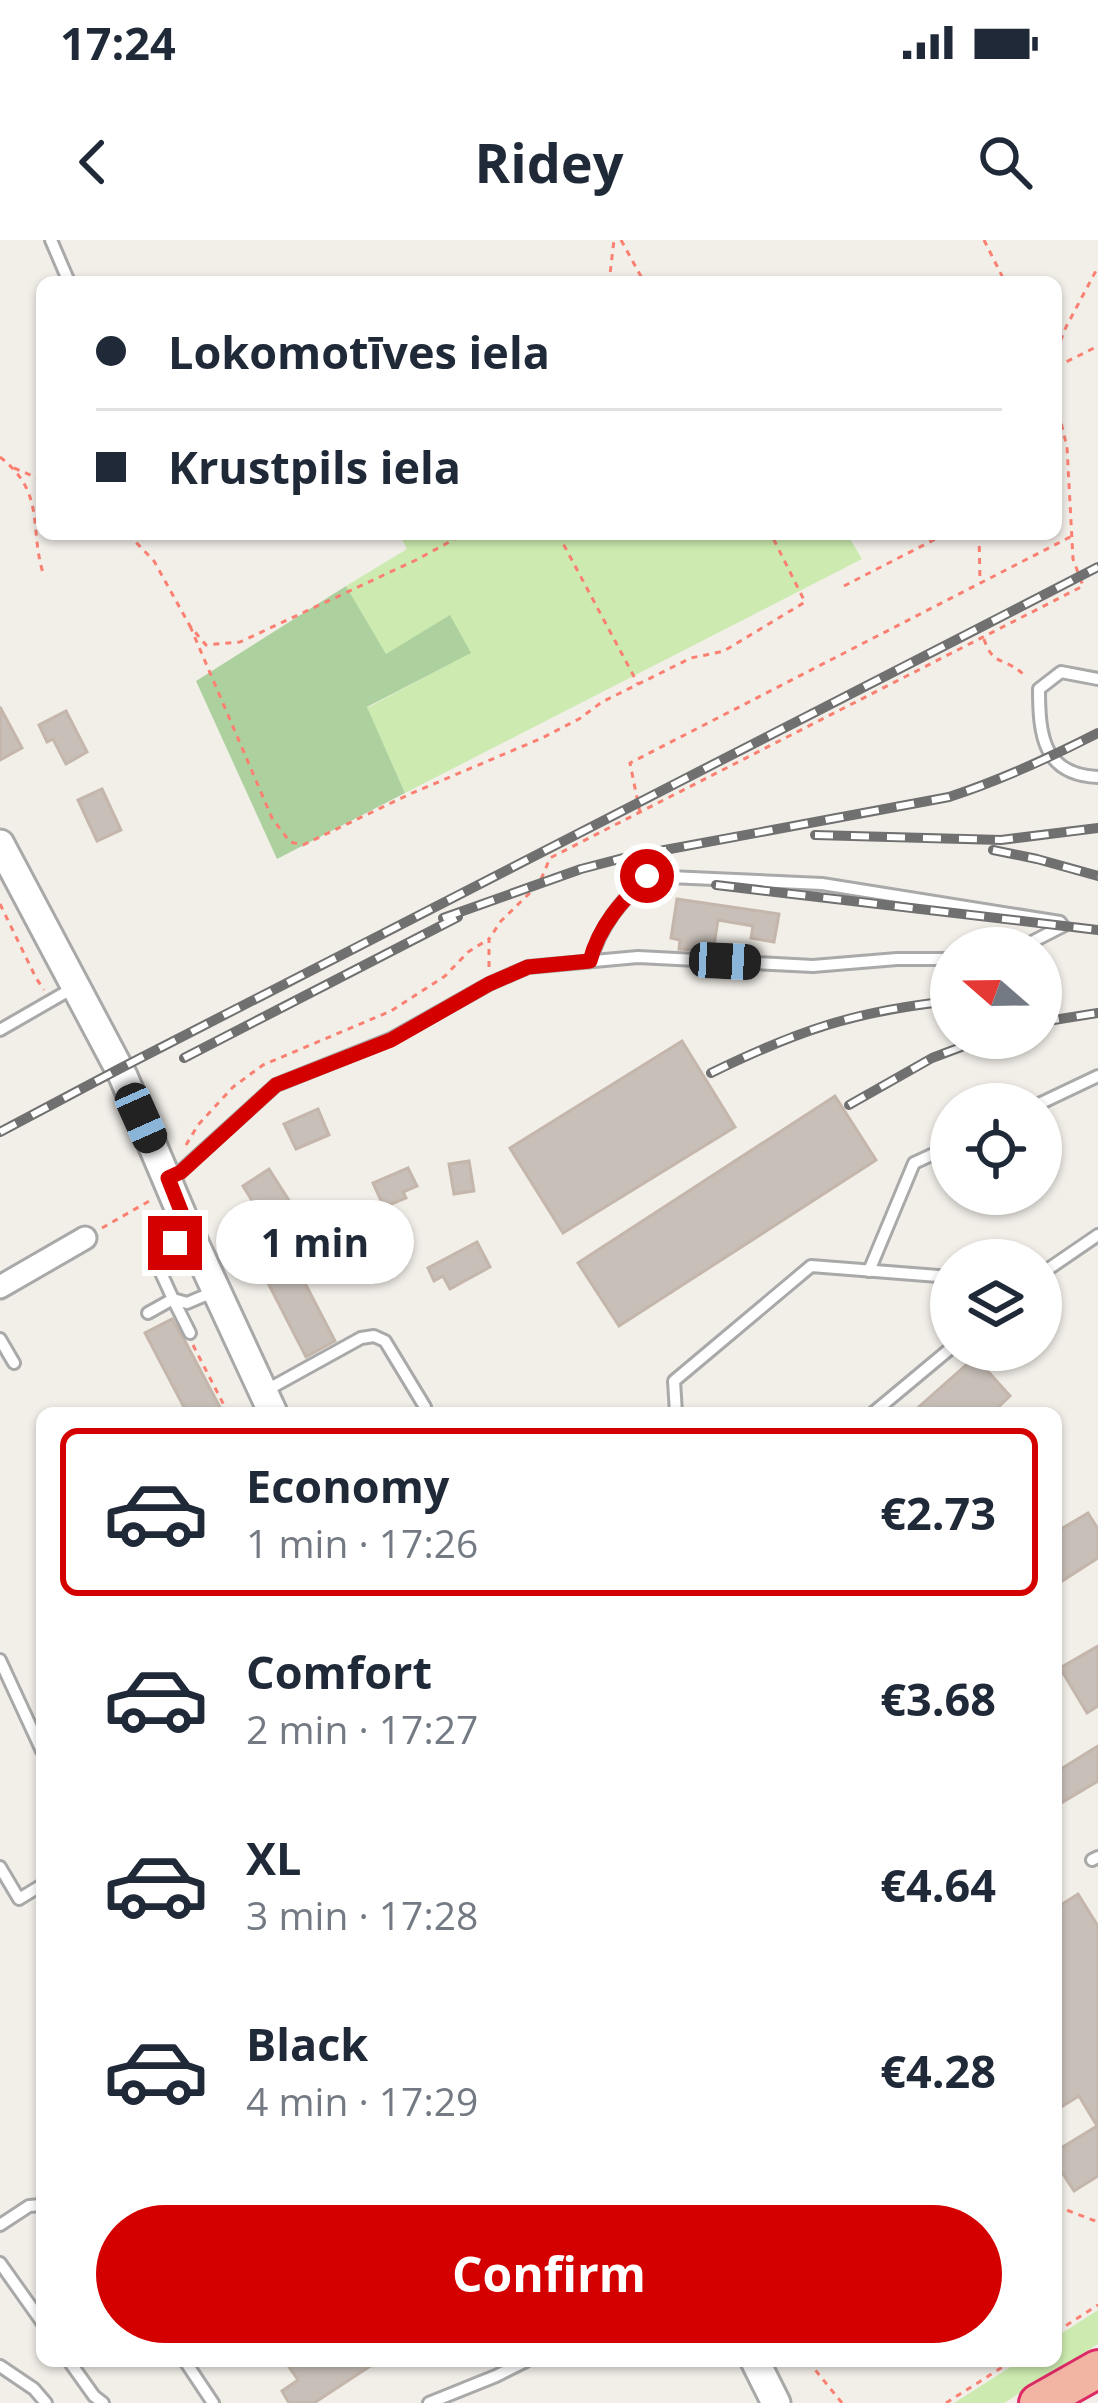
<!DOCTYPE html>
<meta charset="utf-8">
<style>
:root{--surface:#fff;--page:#f6f6f7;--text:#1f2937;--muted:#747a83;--line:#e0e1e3;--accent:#d40000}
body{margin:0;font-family:"Open Sans",sans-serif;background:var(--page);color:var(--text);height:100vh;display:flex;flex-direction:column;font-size:45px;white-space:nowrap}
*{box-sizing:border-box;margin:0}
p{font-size:39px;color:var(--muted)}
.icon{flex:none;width:66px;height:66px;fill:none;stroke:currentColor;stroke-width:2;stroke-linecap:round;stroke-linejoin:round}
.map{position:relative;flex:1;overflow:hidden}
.panel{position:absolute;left:36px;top:1167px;width:1026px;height:960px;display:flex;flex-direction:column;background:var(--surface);border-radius:18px;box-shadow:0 3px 9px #0004}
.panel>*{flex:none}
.hud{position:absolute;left:36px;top:36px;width:1026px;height:264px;border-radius:18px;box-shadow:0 3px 9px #0004;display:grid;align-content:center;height:264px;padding:0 60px;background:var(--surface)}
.needle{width:78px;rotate:290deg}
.buttons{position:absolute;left:930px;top:687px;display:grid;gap:24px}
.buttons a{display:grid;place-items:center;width:132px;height:132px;border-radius:50%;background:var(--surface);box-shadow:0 3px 9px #0004;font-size:60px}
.end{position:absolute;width:54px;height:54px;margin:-27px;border:15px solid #d40000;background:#fff;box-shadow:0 0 0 6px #fff}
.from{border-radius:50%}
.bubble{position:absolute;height:84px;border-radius:42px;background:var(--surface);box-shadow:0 3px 9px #0004;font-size:39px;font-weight:700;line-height:84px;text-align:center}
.car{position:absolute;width:36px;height:72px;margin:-36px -18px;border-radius:15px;box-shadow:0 0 9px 3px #0007;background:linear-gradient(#222 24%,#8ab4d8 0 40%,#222 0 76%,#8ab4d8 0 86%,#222 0)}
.hud b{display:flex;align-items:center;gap:42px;height:114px;font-size:45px}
.hud b+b{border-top:3px solid var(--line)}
.hud i{width:30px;height:30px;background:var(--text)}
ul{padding:21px 0 0;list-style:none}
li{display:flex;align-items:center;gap:36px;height:168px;margin:0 24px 18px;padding:0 36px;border:6px solid transparent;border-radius:18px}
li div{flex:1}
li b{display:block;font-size:45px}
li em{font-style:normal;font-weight:700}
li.active{border-color:var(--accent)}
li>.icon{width:108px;height:108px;stroke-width:1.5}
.cta{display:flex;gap:24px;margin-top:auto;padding:24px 60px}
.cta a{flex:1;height:138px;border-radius:72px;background:var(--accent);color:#fff;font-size:48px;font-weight:700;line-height:138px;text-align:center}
.status{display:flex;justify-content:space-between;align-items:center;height:84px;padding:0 60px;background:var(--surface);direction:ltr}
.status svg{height:33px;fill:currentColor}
header{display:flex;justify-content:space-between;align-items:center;height:156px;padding:0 60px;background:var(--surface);font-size:54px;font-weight:700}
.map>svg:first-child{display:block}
</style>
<div class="status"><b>17:24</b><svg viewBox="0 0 49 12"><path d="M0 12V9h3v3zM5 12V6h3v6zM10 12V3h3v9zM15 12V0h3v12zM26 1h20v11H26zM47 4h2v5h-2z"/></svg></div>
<header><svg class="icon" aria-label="back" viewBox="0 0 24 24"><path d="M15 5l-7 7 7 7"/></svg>Ridey<svg class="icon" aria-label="search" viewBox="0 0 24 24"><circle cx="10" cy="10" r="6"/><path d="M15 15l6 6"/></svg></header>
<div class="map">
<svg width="1098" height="2163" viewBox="0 0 1098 2163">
<rect width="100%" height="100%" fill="#f2efe9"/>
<g fill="#cdebb0">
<path d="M399,294H847L862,319L405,553L367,468L470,413L386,415L346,346L407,309Z"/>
<path d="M1098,2070V2104L1004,2163H954L1020,2121H1056V2097Z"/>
</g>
<path fill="#add19e" d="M346,346L386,414L450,375L471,413L367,467L405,553L277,619L196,441Z"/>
<g fill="#c7bfb8" stroke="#c4b6ab" stroke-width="3">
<path d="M0,467L22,508L0,520Z"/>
<path d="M66,471L87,512L66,524L53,499L47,502L39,485Z"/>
<path d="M102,549L121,590L97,601L78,560Z"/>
<path d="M677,659L779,674L774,702L751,698L753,686L718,680L713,711L679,709L680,700L671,698Z"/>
<path d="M682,801L735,887L563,993L510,908Z"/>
<path d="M835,856L876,920L619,1086L578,1023Z"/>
<path d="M318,869L329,895L296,909L284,884Z"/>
<path d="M469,921L474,951L454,954L449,924Z"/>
<path d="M408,928L417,946L403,952L406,958L384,967L373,943Z"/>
<path d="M269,929L297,973L270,990L243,946Z"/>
<path d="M279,993L335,1101L306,1117L250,1008Z"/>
<path d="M477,1002L490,1027L450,1049L443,1036L434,1041L428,1028Z"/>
<path d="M172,1079L186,1103L223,1173H187L145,1093Z"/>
<path d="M975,1117L1010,1156L992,1173H912Z"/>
<path d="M1088,1273L1098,1289V1318L1056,1345V1292Z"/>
<path d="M1098,1406V1466L1087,1473L1060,1428Z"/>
<path d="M1098,1506V1541L1056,1566V1532Z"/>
<path d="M1078,1654L1098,1686V1936L1074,1951L1056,1923V1911L1097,1886L1079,1856L1056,1870V1668Z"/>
<path d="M285,2121H378L314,2163H289L282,2151L298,2140Z"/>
</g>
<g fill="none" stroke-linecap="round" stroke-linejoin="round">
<defs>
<g id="service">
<path d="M51,0L69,42"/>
<path d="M1098,439L1061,432L1039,449C1039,495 1043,535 1098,537"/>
<path d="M591,721C599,686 622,661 647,636L822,644L1060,682L1063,686L1020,708"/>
<path d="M0,790L73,748"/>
<path d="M1039,864L1098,836"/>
<path d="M168,938L181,931L276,845L391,799L489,744L528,727L638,717L813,726L897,719H951"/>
<path d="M187,996L164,1010L156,1022L173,1059L187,1063L213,1052"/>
<path d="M869,1031L914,923L951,906"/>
<path d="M1041,1034L1098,995"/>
<path d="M148,1073L173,1059L190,1093"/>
<path d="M0,1099L14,1123"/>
<path d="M265,1151L361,1098L374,1096L385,1101L425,1167"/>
<path d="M676,1173L674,1141L811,1026L951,1037"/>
<path d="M873,1173L951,1108"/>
<path d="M0,1420L42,1511"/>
<path d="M1092,1620L1098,1617"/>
<path d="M0,1627L19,1659L42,1645"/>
<path d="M0,1985L29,1966L42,1965"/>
<path d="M0,2023L42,2082"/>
<path d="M69,2121L94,2156L103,2163"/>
<path d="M185,2121L213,2163"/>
<path d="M0,2126L34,2149L46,2163"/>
<path d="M429,2163L496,2136L526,2121"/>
</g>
<path id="minor" d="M0,1047L85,998"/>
<g id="tertiary">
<path d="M0,604L123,836L190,994L273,1173"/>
<path d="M755,2121L776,2163"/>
</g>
<path id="trunk" d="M1038,2163L1098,2129"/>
</defs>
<use href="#service" stroke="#a9a9a9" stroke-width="16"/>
<use href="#minor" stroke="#a9a9a9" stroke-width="27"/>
<use href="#tertiary" stroke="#a9a9a9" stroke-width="33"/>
<use href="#trunk" stroke="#dc2a67" stroke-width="42"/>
<g stroke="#fa8072" stroke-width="3" stroke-dasharray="6 6" stroke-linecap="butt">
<path d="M621,0L644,42"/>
<path d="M984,0L1005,42"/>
<path d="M604,42L610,34L614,0"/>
<path d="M1056,112L1066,87L1098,27"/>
<path d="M1056,127L1098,106"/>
<path d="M0,217C46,253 29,287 43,333"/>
<path d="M14,228L42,240"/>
<path d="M1056,240L1067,235"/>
<path d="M128,294L154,321L190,386L206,405L240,402L416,320L464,294"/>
<path d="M558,294L638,444"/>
<path d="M979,294L980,339"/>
<path d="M844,346L945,294"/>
<path d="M190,386L272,578L290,602L303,605L410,554L542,498L579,479L602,462L691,418L724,411L805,362L771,294"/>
<path d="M984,399C993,428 1007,416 1027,438"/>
<path d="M640,573L630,523L1072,296"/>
<path d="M0,664L36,738L44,750"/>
<path d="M489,727V699L501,681L539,644L550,618L1083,346L1073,319L1067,207L1056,162"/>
<path d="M186,905L198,885L233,847L263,825L391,771L445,736L468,712L489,699"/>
<path d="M102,988L151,960"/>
<path d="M193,1105L228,1173"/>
<path d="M1056,1966L1098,1982"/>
<path d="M1056,2092L1098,2065"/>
<path d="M808,2121L842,2163"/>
<path d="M946,2163L1012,2121"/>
</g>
<use href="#service" stroke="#fff" stroke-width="10"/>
<use href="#minor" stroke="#fff" stroke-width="21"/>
<use href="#tertiary" stroke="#fff" stroke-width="27"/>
<use href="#trunk" stroke="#f2b4a3" stroke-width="36"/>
<defs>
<g id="rail">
<path d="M815,595L1001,600L1098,588"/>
<path d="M993,610L1037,619L1098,636"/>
<path d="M716,645L1098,690"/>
<path d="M443,678L581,629L627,617L949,557C1001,540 1049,518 1098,493"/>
<path d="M1041,782L1098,773"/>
<path d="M184,818L458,677"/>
<path d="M711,833C797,791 855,771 951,761"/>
<path d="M849,865L932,818L985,798"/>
<path d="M0,892L119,829L1098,327"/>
</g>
</defs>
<use href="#rail" stroke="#707070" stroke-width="10"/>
<use href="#rail" stroke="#fff" stroke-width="6" stroke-dasharray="18" stroke-linecap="butt"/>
</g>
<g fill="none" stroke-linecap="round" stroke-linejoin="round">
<path stroke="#d40000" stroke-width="15" d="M175,1003L190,994L168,938L181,932L276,845L391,800L489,744L528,727L590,721C599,686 622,661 647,636"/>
</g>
</svg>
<div class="buttons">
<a><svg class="needle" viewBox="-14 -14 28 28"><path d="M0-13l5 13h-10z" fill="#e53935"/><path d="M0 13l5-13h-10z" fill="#747a83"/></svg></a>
<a><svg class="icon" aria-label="locate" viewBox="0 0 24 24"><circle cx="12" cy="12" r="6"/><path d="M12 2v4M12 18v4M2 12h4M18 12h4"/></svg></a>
<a><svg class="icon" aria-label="layers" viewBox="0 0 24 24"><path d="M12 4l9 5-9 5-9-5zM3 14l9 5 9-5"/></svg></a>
</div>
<i class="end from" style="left:647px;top:636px"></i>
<i class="end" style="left:175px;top:1003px"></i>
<div class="bubble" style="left:216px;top:960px;width:198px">1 min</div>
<i class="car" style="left:725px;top:721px;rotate:93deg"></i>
<i class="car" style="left:141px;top:878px;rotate:156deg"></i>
<div class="hud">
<b><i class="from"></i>Lokomotīves iela</b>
<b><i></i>Krustpils iela</b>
</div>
<section class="panel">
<ul>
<li class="active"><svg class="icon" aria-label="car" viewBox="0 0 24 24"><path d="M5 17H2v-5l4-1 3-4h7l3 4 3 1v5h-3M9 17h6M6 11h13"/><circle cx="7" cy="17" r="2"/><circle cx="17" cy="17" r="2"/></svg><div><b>Economy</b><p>1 min · 17:26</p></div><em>€2.73</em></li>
<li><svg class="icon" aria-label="car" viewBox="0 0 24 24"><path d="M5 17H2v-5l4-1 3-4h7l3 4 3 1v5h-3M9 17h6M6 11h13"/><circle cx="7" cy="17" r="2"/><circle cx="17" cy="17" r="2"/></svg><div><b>Comfort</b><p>2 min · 17:27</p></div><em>€3.68</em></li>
<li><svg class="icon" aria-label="car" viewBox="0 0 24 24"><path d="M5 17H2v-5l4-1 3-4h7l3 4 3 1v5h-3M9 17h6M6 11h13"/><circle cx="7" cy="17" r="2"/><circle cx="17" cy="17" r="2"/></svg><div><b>XL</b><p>3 min · 17:28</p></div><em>€4.64</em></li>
<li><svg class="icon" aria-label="car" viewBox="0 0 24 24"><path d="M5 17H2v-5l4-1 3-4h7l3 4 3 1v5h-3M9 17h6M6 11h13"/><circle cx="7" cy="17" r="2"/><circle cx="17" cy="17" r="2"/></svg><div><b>Black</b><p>4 min · 17:29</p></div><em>€4.28</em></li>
</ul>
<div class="cta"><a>Confirm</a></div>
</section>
</div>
